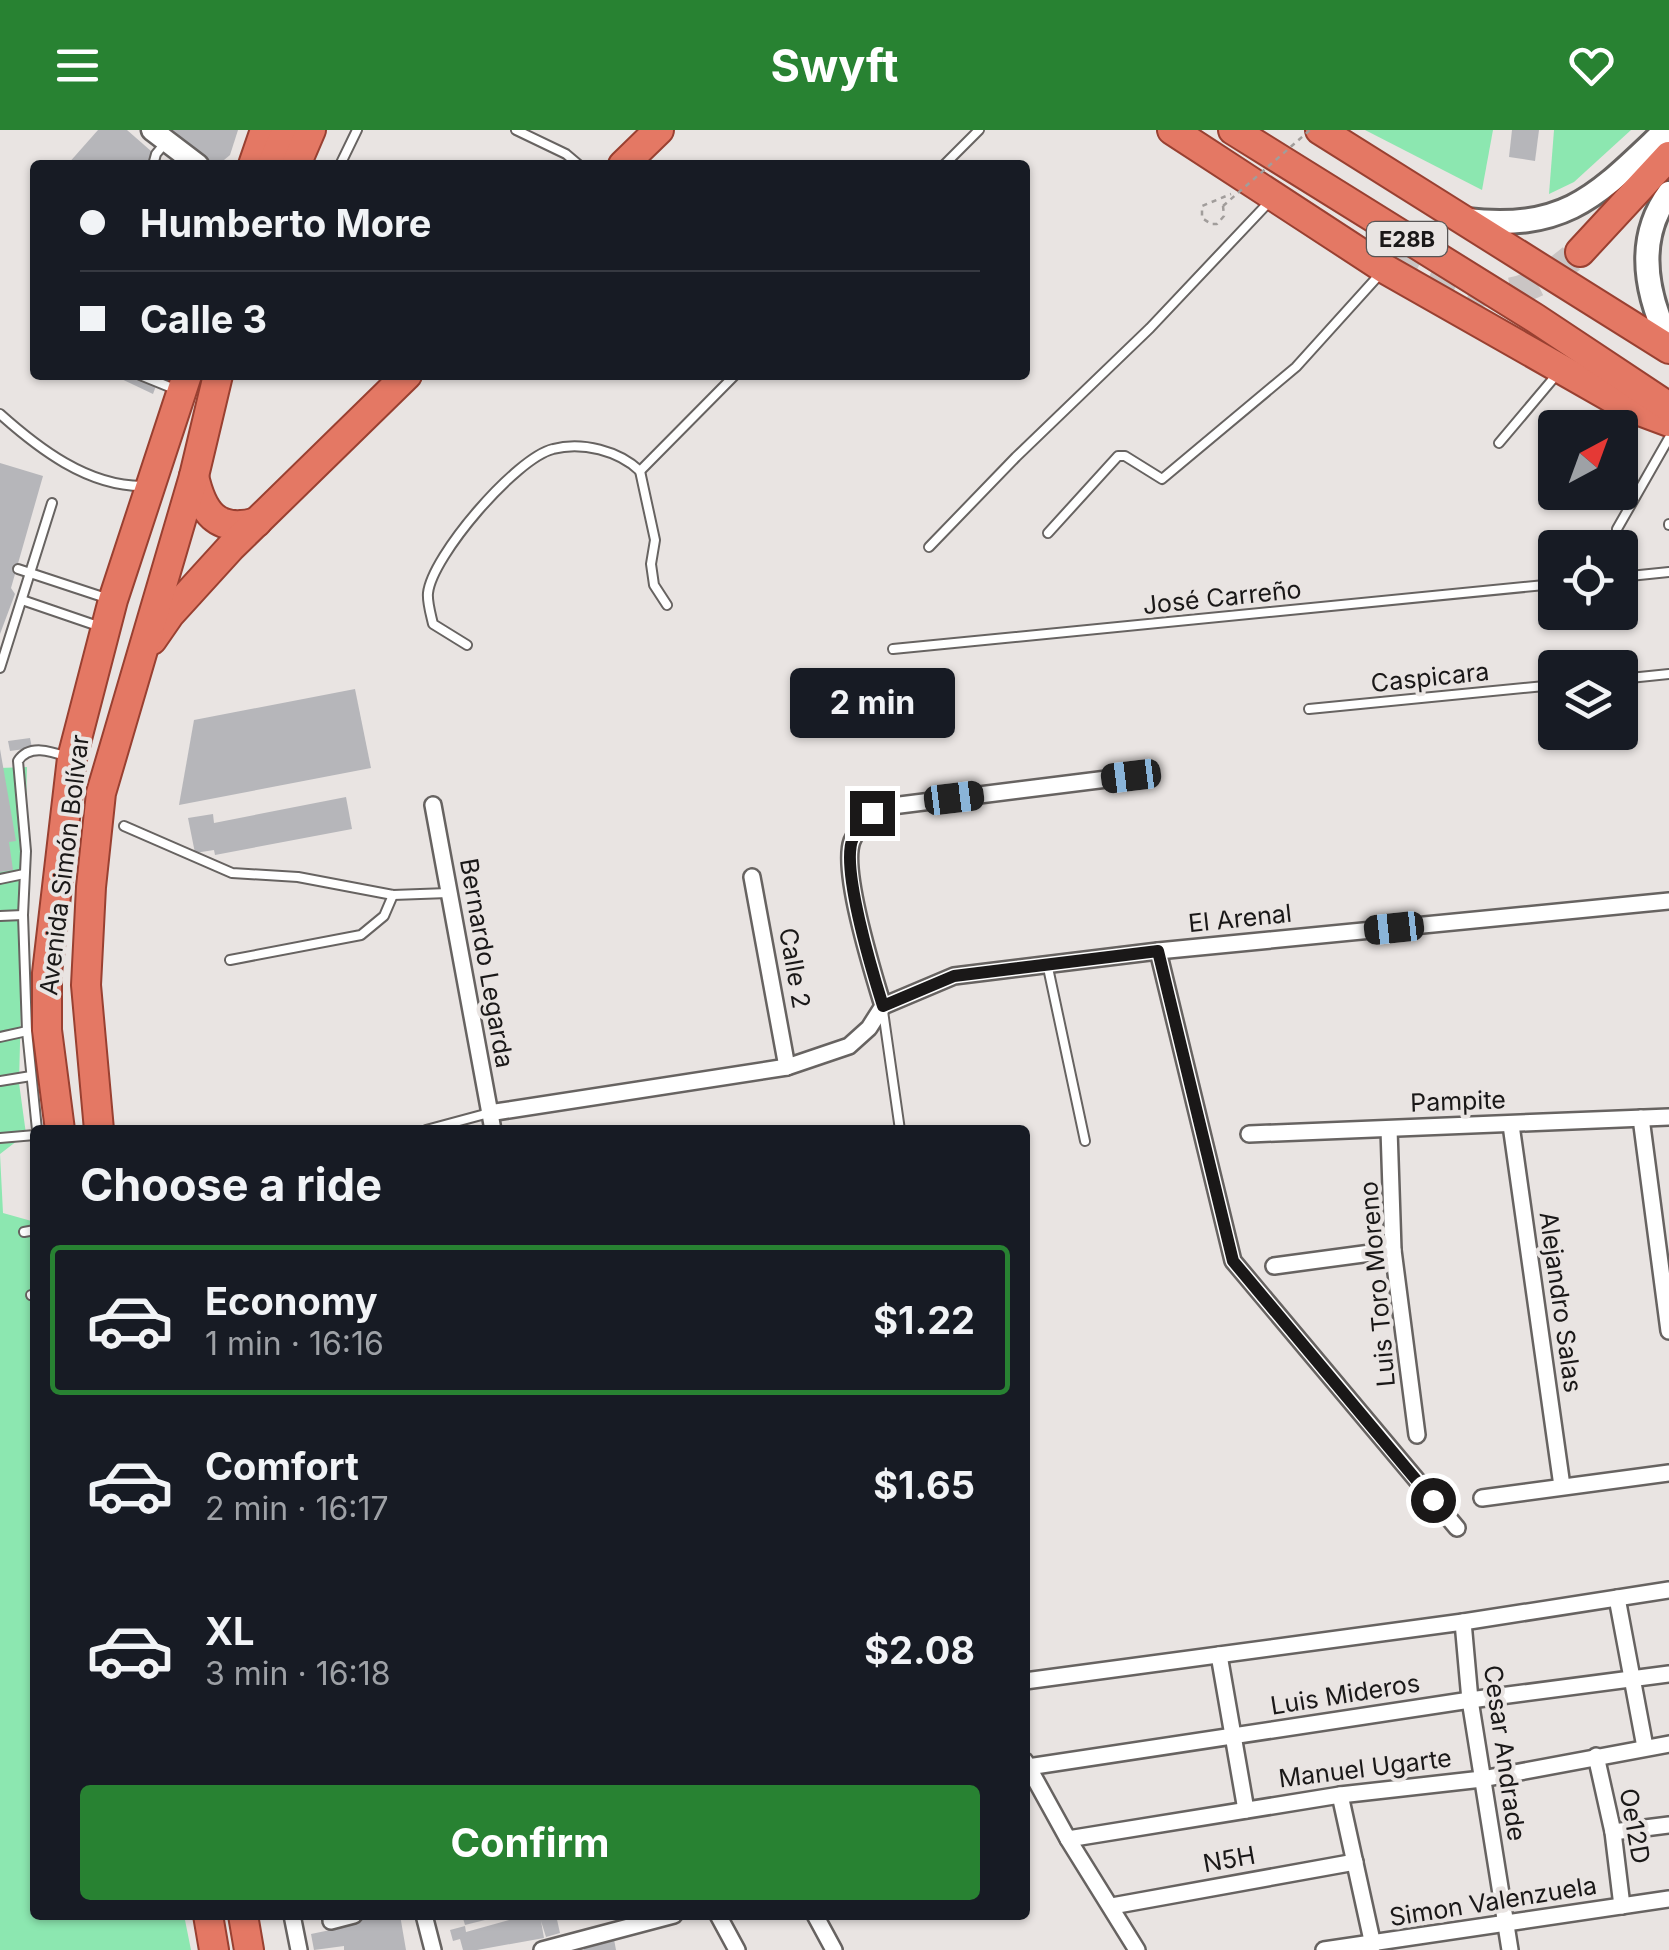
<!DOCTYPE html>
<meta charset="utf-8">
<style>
:root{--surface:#171b24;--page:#242831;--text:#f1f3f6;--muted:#9ea1a6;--line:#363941;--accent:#288232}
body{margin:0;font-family:Inter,sans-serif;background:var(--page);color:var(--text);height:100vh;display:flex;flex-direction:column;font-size:38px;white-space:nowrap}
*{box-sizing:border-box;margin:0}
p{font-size:32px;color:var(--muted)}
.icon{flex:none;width:55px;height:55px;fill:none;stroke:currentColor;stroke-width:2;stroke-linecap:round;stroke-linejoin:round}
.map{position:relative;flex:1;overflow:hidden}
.side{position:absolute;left:30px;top:995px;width:1000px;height:795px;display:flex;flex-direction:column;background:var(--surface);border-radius:10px;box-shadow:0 2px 8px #0004}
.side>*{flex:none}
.hud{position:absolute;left:30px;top:30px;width:1000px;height:220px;border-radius:10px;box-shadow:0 2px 8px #0004;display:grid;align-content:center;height:220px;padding:0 50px;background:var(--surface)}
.needle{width:65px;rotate:41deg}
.tools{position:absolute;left:1538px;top:280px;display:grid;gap:20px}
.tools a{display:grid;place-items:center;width:100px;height:100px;border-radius:10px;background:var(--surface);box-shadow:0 2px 8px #0004;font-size:50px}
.end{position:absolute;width:45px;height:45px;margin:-22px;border:12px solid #1a1818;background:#fff;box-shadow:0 0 0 5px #fff}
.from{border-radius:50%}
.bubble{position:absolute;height:70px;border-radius:10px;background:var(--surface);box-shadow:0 2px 8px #0004;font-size:32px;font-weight:700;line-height:70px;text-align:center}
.car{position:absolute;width:30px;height:60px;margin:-30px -15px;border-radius:12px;box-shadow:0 0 8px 2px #0007;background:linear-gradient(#222 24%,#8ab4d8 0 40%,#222 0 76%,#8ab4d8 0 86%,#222 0)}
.hud b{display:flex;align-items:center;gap:35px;height:95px;font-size:38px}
.hud b+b{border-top:2px solid var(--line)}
.hud i{width:25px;height:25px;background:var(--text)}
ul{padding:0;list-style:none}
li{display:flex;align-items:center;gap:30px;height:150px;margin:0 20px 15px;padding:0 30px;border:5px solid transparent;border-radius:10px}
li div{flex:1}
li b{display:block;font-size:38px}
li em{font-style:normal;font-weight:700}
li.on{border-color:var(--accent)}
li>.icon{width:90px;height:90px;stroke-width:1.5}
h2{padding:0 50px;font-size:45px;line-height:120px}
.button{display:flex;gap:20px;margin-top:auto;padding:20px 50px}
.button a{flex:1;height:115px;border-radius:10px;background:var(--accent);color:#fff;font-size:40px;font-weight:700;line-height:115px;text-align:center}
header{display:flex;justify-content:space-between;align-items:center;height:130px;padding:0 50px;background:var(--accent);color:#fff;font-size:45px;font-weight:700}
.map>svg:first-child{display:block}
</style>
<header><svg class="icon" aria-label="menu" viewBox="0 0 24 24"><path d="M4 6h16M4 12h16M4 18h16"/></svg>Swyft<svg class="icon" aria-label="heart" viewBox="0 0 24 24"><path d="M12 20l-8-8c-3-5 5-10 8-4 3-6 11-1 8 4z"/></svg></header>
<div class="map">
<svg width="1669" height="1820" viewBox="0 0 1669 1820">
<rect width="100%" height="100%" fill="#e9e4e2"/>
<g fill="#8ce7b0">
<path d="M1365,0H1493L1482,60Z"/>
<path d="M1554,0H1631L1574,52L1549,64Z"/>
<path d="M27,637L19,953L26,1004L0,1024L3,1083L35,1092V1785H184L191,1820H0V638Z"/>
</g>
<g fill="#b6b6ba">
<path d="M98,0H127L167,35H67Z"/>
<path d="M170,0H238L230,25L218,35L209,34Z"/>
<path d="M1512,0H1539L1535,31L1509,27Z"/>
<path d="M113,245H160L153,264Z"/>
<path d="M0,333L43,346L11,458L15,464L0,504Z"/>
<path d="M355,559L371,638L179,675L194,590Z"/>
<path d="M30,608L32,618L10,621L8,611Z"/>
<path d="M0,619L16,711L9,712L13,740L0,742Z"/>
<path d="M346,667L352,699L215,725L214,720L195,723L188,688L213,684L214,693Z"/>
<path d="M363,1785L368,1788L384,1785L385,1788L400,1785L406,1820H344V1816L314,1820L311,1804L340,1798L338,1790Z"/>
<path d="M462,1785H501V1786L465,1795Z"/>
<path d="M556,1785L560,1803L546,1807L541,1791L544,1808L477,1820H463L460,1809L453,1811L450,1800L465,1796L466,1802L523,1786Z"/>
<path d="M613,1804L616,1820H584L582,1811Z"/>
</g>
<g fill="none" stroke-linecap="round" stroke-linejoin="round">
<path stroke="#cac5c4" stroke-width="28" stroke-dasharray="28 14" stroke-linecap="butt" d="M1392,127C1435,151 1485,177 1534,154C1550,147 1566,132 1580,122"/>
<defs>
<g id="service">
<path d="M516,0L566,24L579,35"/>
<path d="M153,35L156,24L166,12"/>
<path d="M340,35L357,0"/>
<path d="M944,35L979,0"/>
<path d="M140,245L177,260"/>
<path d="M0,284C38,318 87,356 142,356"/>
<path d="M1499,313L1558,243"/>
<path d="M640,341L655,410L651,434L654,455L667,475"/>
<path d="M1669,395V394"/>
<path d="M1617,399L1669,308"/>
<path d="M1048,403L1118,326H1125L1162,349L1296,237L1380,144"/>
<path d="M929,417L1016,327L1150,198L1270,71"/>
<path d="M18,439L109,469"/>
<path d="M1620,447L1669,442"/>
<path d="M22,470L98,496"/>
<path d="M467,515L433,494C431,485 427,472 428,463C432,426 516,328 553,319C582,311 619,321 640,341L735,245"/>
<path d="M893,519L1555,454"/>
<path d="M0,538L52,373"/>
<path d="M1620,549L1669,544"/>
<path d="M1309,579L1555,555"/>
<path d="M124,696L232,743L298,747L393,765L448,763"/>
<path d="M0,749L24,744"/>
<path d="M0,786L23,785"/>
<path d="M230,830L361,805L384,786L393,765"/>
<path d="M1047,833L1085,1011"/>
<path d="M883,881L900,1000"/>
<path d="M0,907L27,901"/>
<path d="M0,951L31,946"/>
<path d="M37,1000L27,901L23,785L26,721L18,631C29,614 50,621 68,627"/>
<path d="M426,1000L489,983"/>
<path d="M0,1008L35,1005"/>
<path d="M24,1102L35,1100"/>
<path d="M31,1165L35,1164"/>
</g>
<g id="minor">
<path d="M433,675L493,1000"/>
<path d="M752,747L787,937"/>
<path d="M1158,821L1233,1131L1457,1398"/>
<path d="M883,876C873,843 841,741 852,711C858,697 871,684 884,677L1131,646"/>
<path d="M489,983L787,937L849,916L869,898L883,876L954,846L1158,821L1669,771"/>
<path d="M1641,988L1669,1201"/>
<path d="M1511,995L1562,1356"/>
<path d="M1389,999L1393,1120L1417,1305"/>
<path d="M1249,1004L1669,987"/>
<path d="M1274,1136L1393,1120"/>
<path d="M1482,1368L1669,1343"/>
<path d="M1617,1468L1645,1617"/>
<path d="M1463,1492L1470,1570L1510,1820"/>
<path d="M1219,1525L1246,1680"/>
<path d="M1025,1551L1463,1492L1669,1460"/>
<path d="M1596,1626L1613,1702L1622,1776"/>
<path d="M1025,1631L1068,1709L1137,1820"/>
<path d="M1028,1637L1470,1570L1669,1544"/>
<path d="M1340,1665L1373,1815"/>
<path d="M1613,1702L1669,1695"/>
<path d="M1068,1709L1340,1665L1482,1649L1669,1614"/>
<path d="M1112,1776L1355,1732"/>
<path d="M292,1785L299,1820"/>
<path d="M424,1785L433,1820"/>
<path d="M718,1785L737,1820"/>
<path d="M815,1785L834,1820"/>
<path d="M331,1791L354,1785"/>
<path d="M542,1820L674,1785"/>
<path d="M1324,1820L1669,1769"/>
</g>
<path id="tertiary" d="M152,0L198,35"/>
<g id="secondary">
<path d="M1669,63C1635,109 1646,164 1669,212"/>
<path d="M1466,90C1568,101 1597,65 1666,0"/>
</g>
<g id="trunk">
<path d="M1172,0L1385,139L1626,276L1669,292"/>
<path d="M1233,0L1535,188L1669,277"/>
<path d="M1320,0L1669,219"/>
<path d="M253,35L265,0"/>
<path d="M272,35L287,0"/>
<path d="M296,35L311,0"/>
<path d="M623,35L659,0"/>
<path d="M1580,122L1669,26"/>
<path d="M194,346C202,381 216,404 257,392"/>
<path d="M152,510L170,484L231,417L407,245"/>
<path d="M60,1000L47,900V843L72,628L113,470L187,245"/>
<path d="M99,1000L86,855L91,757L101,663L194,346L218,245"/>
<path d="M208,1785L214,1820"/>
<path d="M243,1785L249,1820"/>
</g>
</defs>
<use href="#service" stroke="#676361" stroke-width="12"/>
<use href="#minor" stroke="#676361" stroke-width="20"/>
<use href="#tertiary" stroke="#676361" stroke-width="25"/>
<use href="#secondary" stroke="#676361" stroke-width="28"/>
<use href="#trunk" stroke="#994031" stroke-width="32"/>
<path stroke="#a19d9b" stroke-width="2.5" stroke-dasharray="5 5" stroke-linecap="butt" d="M1223,76L1224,86L1217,94H1211L1202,88V76L1231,64"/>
<use href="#service" stroke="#fff" stroke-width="8"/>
<use href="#minor" stroke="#fff" stroke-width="15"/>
<use href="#tertiary" stroke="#fff" stroke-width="20"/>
<use href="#secondary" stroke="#fff" stroke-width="22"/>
<use href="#trunk" stroke="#e47864" stroke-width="28"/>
<path stroke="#a19d9b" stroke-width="2.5" stroke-dasharray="5 5" stroke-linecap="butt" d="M1223,76L1310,0"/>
</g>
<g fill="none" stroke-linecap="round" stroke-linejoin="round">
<path stroke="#1a1818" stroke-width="12" d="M872,683C866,691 858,699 853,708C840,736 873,844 883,876L954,846L1158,821L1233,1131L1433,1370"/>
</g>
<g text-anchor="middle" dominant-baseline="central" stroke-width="8" stroke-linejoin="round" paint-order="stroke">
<rect fill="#e9e4e2" stroke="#585555" stroke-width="2.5" x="1367" y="92" width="80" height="34" rx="8"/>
<g font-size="22" font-weight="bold" fill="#1a1818">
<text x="1407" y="109">E28B</text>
</g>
<g font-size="25" fill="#1a1818" stroke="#e9e4e2">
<text transform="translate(1222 467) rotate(-6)">José Carreño</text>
<text transform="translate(1430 547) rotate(-6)">Caspicara</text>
<text transform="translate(64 735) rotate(-83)">Avenida Simón Bolívar</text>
<text transform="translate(1240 788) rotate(-6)">El Arenal</text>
<text transform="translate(487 833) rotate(80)">Bernardo Legarda</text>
<text transform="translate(795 838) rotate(80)">Calle 2</text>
<text transform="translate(1458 971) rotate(-2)">Pampite</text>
<text transform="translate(1377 1154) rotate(-95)">Luis Toro Moreno</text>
<text transform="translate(1561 1172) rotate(82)">Alejandro Salas</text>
<text transform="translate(1345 1564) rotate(-9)">Luis Mideros</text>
<text transform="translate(1505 1623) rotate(82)">Cesar Andrade</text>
<text transform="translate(1365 1638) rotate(-7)">Manuel Ugarte</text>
<text transform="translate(1635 1696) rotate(80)">Oe12D</text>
<text transform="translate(1229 1729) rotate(-10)">N5H</text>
<text transform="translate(1493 1771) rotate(-9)">Simon Valenzuela</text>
</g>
</g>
</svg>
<div class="tools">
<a><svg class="needle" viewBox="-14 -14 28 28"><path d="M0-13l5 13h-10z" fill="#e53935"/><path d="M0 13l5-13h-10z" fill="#9ea1a6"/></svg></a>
<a><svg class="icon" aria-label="locate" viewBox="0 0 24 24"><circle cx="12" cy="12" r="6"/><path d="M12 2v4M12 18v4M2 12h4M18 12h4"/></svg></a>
<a><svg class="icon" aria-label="layers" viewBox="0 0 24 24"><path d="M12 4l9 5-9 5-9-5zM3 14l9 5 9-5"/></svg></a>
</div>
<i class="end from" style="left:1433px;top:1370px"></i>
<i class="end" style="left:872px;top:683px"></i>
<div class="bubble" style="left:790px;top:538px;width:165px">2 min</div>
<i class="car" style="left:1131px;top:646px;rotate:263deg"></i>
<i class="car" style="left:954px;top:668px;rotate:83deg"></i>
<i class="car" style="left:1394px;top:798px;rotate:264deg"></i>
<div class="hud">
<b><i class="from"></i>Humberto More</b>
<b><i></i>Calle 3</b>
</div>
<section class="side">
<h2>Choose a ride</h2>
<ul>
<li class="on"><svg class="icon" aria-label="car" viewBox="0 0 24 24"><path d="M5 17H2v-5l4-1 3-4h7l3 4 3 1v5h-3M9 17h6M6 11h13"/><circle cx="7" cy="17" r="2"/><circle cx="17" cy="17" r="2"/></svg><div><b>Economy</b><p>1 min · 16:16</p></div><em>$1.22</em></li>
<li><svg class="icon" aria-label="car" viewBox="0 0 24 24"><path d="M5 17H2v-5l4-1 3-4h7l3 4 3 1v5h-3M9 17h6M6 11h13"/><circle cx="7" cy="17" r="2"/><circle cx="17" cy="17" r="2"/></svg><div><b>Comfort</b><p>2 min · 16:17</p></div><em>$1.65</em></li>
<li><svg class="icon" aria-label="car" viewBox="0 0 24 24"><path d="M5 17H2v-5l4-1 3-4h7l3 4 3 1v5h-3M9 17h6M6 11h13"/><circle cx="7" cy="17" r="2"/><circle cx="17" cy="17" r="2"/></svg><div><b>XL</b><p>3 min · 16:18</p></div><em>$2.08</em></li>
</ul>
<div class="button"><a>Confirm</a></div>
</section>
</div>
